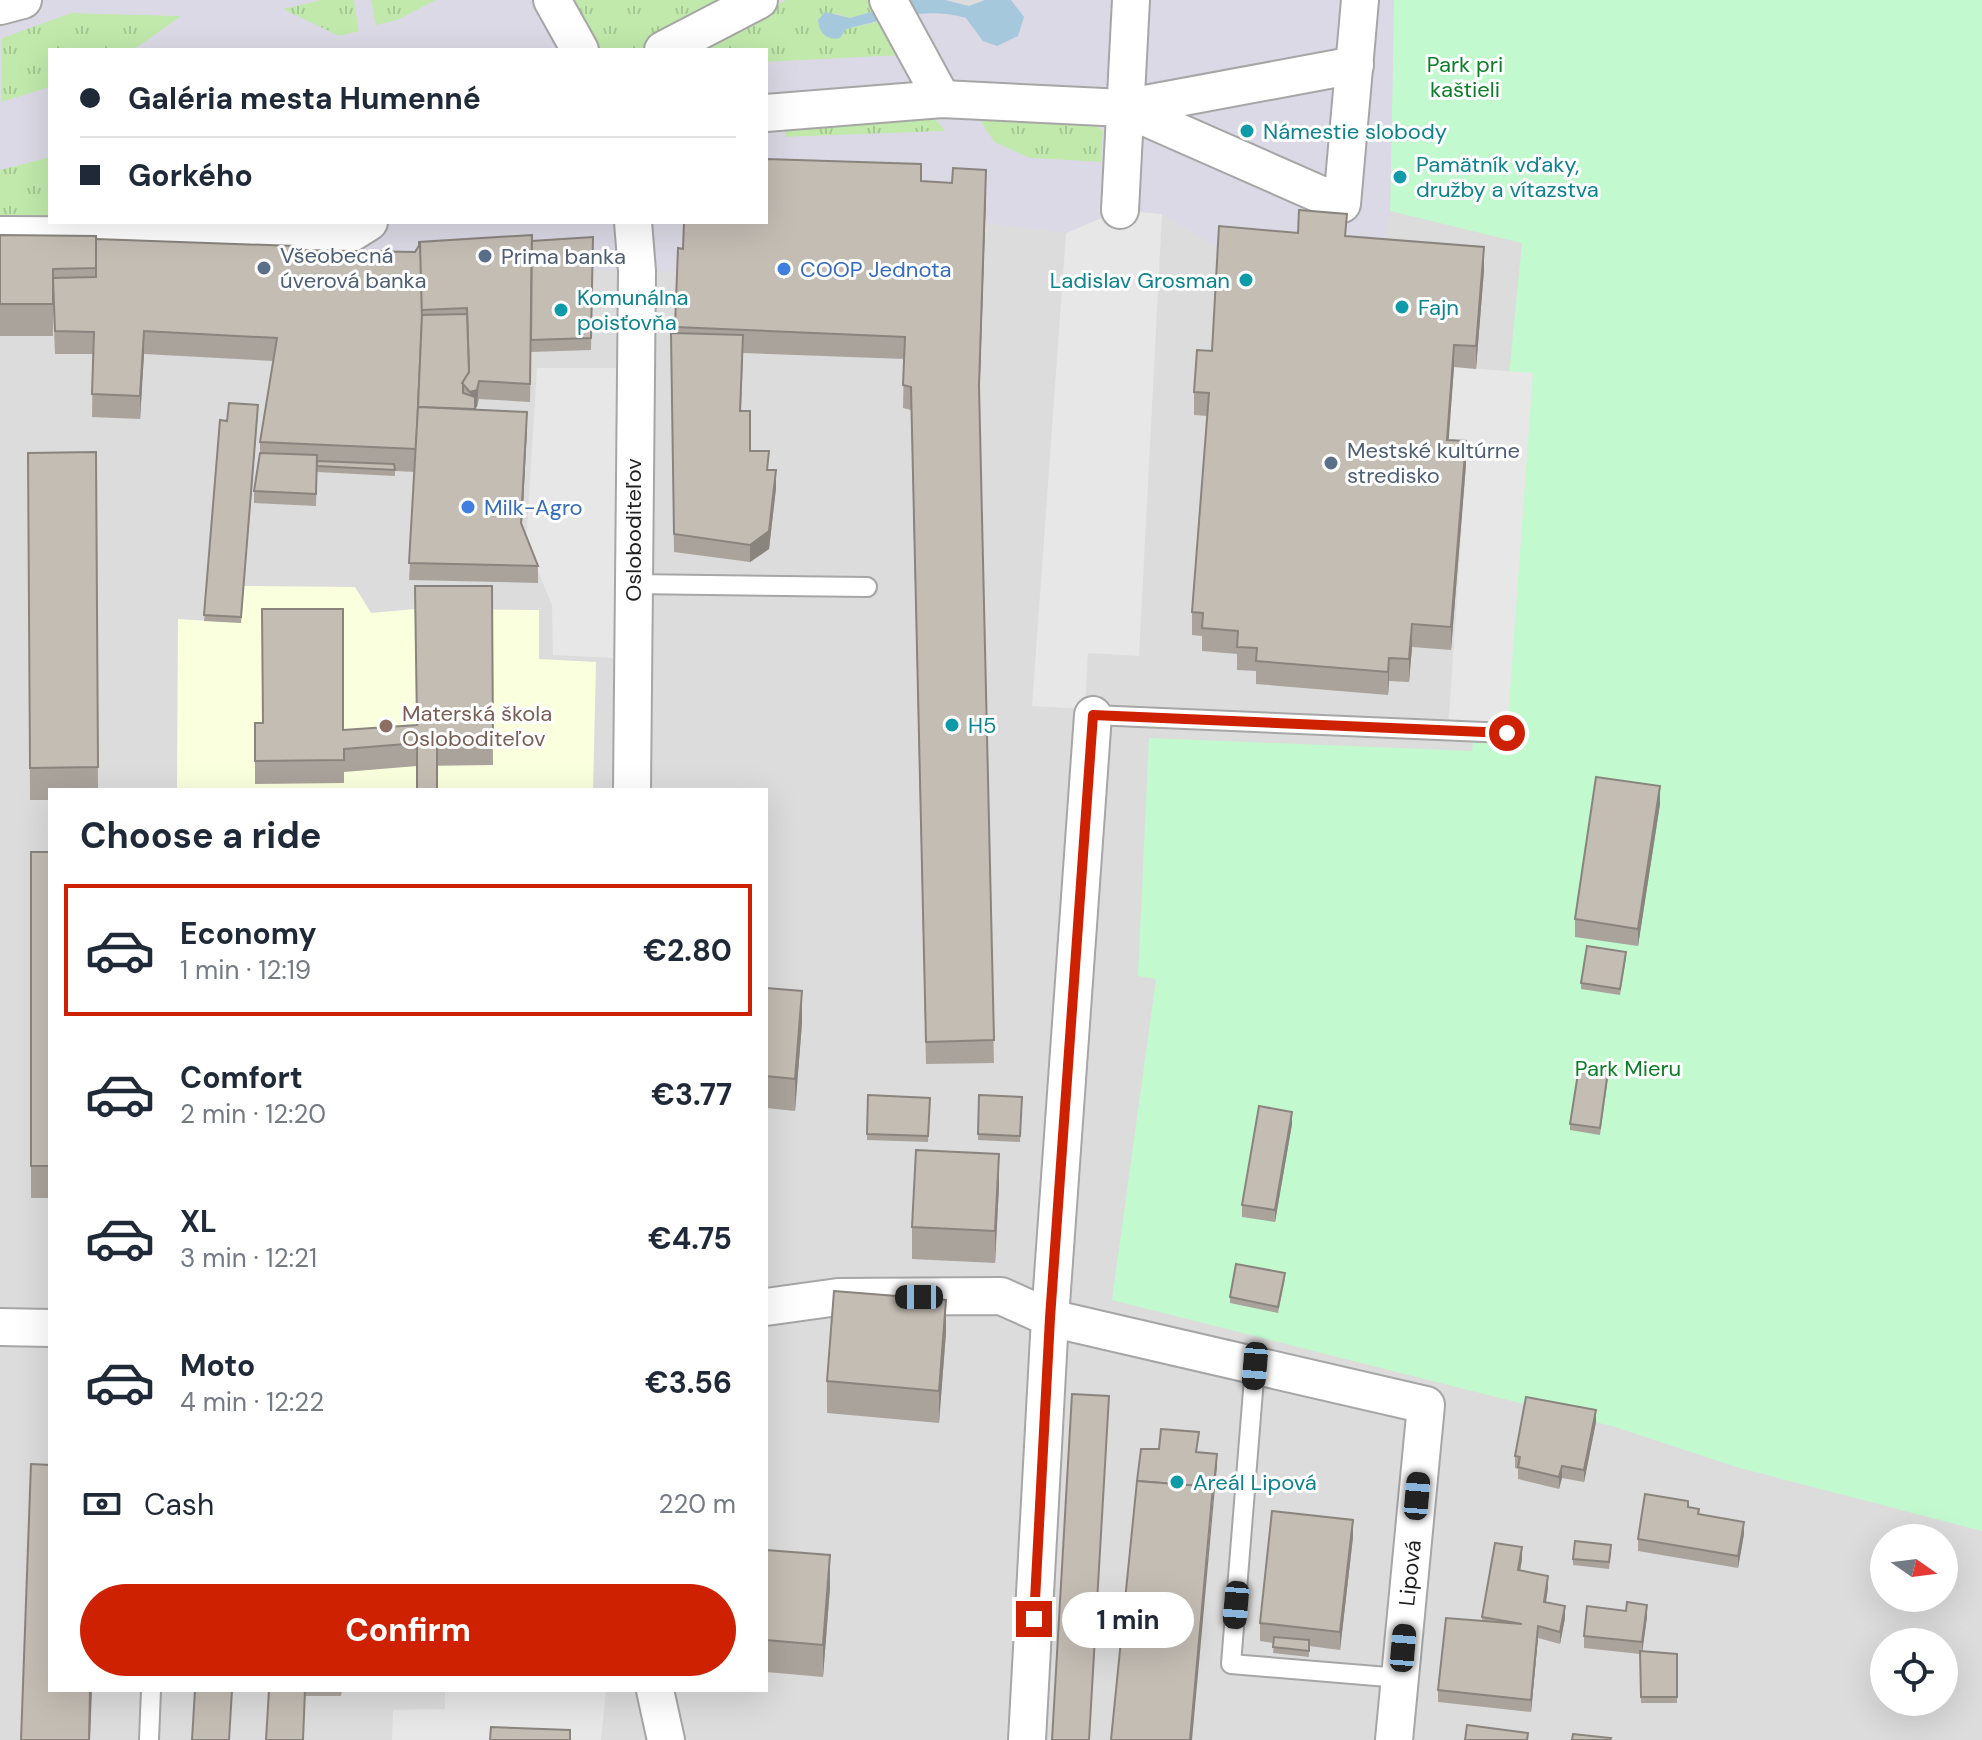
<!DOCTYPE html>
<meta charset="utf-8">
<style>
:root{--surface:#fff;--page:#f2f2f3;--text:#1f2937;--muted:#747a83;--line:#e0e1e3;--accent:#cd2101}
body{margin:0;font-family:"DM Sans",sans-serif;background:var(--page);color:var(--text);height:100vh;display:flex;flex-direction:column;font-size:30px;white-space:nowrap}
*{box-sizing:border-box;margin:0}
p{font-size:26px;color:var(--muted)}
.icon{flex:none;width:44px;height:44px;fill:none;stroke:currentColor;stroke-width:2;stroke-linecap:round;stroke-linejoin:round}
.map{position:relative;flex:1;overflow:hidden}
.details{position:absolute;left:48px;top:788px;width:720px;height:904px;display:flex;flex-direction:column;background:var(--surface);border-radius:0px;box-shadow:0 8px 32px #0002}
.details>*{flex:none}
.guide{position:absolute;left:48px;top:48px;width:720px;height:176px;border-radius:0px;box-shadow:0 8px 32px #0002;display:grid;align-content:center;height:176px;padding:0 32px;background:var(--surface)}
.needle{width:52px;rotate:104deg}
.fabs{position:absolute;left:1870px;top:1524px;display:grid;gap:16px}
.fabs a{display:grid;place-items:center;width:88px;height:88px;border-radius:50%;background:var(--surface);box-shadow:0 8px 32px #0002;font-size:40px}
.end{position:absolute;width:36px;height:36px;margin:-18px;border:10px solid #cd2101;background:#fff;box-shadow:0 0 0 4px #fff}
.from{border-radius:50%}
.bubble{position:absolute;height:56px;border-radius:28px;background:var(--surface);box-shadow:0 8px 32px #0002;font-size:26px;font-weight:700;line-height:56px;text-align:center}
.car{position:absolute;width:24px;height:48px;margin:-24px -12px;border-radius:10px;box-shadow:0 0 6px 2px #0007;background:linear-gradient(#222 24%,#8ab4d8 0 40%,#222 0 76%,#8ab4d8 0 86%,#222 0)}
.guide b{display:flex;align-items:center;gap:28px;height:76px;font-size:30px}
.guide b+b{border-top:2px solid var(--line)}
.guide i{width:20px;height:20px;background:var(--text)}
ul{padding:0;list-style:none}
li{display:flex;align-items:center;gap:24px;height:132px;margin:0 16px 12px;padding:0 16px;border:4px solid transparent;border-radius:0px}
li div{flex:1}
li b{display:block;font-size:30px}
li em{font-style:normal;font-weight:700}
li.active{border-color:var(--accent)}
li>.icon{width:72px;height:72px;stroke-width:1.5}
h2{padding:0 32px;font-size:36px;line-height:96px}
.pay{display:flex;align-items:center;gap:20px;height:88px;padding:0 32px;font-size:30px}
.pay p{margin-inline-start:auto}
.cta{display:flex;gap:16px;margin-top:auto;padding:16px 32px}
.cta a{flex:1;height:92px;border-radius:48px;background:var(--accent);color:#fff;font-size:32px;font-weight:700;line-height:92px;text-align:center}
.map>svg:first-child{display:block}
</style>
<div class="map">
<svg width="1982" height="1740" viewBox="0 0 1982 1740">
<defs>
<pattern id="grass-tufts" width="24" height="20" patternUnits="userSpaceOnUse" patternTransform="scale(2)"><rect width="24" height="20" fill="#c0e9ab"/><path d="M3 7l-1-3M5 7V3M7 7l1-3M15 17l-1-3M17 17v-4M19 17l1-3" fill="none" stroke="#a5c793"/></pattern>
</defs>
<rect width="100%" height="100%" fill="#f0eee5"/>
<path fill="#dddcdc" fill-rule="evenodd" d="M0,0H1982V1740H0ZM50,50H766V222H50ZM50,790H766V1690H50ZM1884,1538H1944V1598H1884ZM1884,1642H1944V1702H1884Z"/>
<path fill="#faffde" d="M244,586L355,587L371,613L415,609L539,610V659L596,662L593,790H177L178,619L241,623Z"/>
<g fill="url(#grass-tufts)">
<path d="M321,0H354L359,32L339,36L282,9Z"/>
<path d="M371,0H436L397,20L375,26Z"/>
<path d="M568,0H733L638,50H595Z"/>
<path d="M786,0H869L875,11L850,18L834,13L845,29L882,21L904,55L766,62V50H700Z"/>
<path d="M71,13L183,16L133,50H50V87L1,102L2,38Z"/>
<path d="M976,114L1082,115L1103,131L1101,162L1030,158L994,142Z"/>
<path d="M936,119L946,131L785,137L786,125Z"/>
<path d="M50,157V222L0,219V170Z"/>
</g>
<path fill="#c2f9cf" d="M1394,0H1982V1531L1736,1467L1615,1427L1112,1300L1156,979L1138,976L1149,738L1472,751L1522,243L1390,211Z"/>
<g fill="#e7e7e7">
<path d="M1120,210L1162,214L1139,656L1088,653L1085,709L1032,706L1066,233Z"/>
<path d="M1454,367L1533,373L1507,733L1448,731L1466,465L1447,463Z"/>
<path d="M537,368H620L614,658L553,655L552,605L526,543Z"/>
<path d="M445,1690H606L601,1740H392L393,1710L445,1709Z"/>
</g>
<g fill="#dbd9e5" fill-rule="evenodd">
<path d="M0,0H321L283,9L339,36L359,31L354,0H371L376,25L397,20L436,0H568L595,50H133L181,16L71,13L2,38L1,102L50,87V157L0,170Z"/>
<path d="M1011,0H1394L1390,211L1381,262L1219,249L1162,214L1120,210L1066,233L986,223V193L766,182V62L903,55L910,13L954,15L1018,36L1024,17ZM976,114L1082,115L1103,131L1101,162L1030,158L994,142ZM935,119L945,131L785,137L786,125Z"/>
<path d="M0,219L347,222H685L683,272L592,270V249L419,260Z"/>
</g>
<path fill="#a5c8dd" d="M912,0H945L969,6L985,0H1011L1024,17L1018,36L997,46L983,41L966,18C924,6 887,19 846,29L840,38C827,41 819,33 818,20L825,12L850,18Z"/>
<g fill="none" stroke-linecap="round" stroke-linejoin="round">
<defs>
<g id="lane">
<path d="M632,584L867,587"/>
<path d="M1093,715L1507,733"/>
<path d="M1255,1366L1231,1664L1400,1678"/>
<path d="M149,1740L151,1690"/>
</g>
<g id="street">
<path d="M552,0L580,50"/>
<path d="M888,0L942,99"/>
<path d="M0,6L23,0"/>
<path d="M663,50L759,0"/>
<path d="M1124,108L1342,204L1360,0"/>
<path d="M766,113L942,99L1124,108L1355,65"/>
<path d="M1120,210L1131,0"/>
<path d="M0,235L230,236L247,222"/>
<path d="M230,236L345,237L369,222"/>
<path d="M632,790L637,271L633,222"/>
<path d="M766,1307L838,1297L1001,1296L1050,1318L1426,1405L1394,1740"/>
<path d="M0,1327L50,1328"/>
<path d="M655,1690L666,1740"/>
<path d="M1027,1740L1050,1318L1093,715"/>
</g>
</defs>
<use href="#lane" stroke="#a6a6a6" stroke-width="22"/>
<use href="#street" stroke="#a6a6a6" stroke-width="40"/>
<use href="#lane" stroke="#fff" stroke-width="18"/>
<use href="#street" stroke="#fff" stroke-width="36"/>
</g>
<g fill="#a9a39b">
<path d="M921,181L986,193L979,400L994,1063L926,1064L911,410L903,408L904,359L743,353L741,411L750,451L769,470L776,488L769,549L750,562L674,552L671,333H675L683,249Z"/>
<path d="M0,235L96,239L295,250L415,252L532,241L593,237L591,350L531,352L530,402L479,399L477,407L475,408V409L527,429L522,525L538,566V583L409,580L415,472L395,471V476L317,472V467L316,506L254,503V491L260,453V442L273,361L144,354L140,419L92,417L93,354H55L53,307V336H0Z"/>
<path d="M1347,236L1484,270L1476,369L1454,367L1448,440L1466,464L1451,650L1412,647L1409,682L1389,681L1388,695L1256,684V671L1237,670V654L1202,651V636L1192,635V612L1208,416L1194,415V392L1212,351Z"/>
<path d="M258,411L241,623L204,621L227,421Z"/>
<path d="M96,452L98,790H50V800H30L28,453Z"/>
<path d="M492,586L493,765L417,766L344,772V783L255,784V723L343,730L416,725Z"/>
<path d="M1660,804L1638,946L1575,937V919Z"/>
<rect x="31" y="852" width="19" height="346"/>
<path d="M1626,958L1620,995L1581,989V983Z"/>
<path d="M766,988L802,1023L795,1111L766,1108Z"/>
<path d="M1608,1077L1600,1135L1570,1130V1124Z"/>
<path d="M868,1095L930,1098L928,1142L867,1140Z"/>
<path d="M979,1095L1022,1097L1020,1142L978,1140Z"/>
<path d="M1292,1124L1275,1222L1242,1217V1205Z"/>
<path d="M999,1186L995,1263L912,1259V1227Z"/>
<path d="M1285,1279L1278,1313L1230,1303V1297Z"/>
<path d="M946,1332L939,1423L827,1413V1381Z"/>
<path d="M1596,1422L1584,1482L1562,1478L1559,1489L1518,1479V1469L1515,1468V1456Z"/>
<path d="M1688,1507L1699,1514L1744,1534L1738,1568L1638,1551V1539Z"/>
<path d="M1353,1537L1340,1650L1309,1646V1657L1273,1653L1274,1643L1260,1641V1623Z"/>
<path d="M766,1550L830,1587L823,1677L766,1672Z"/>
<path d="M1611,1551L1609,1569L1573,1565V1559Z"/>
<path d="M1522,1559L1520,1571L1548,1588L1546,1602L1565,1618L1560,1644L1538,1638L1531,1712L1438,1702V1690L1482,1620V1617Z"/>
<path d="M1647,1617L1642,1651L1677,1654V1703H1641L1640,1654L1584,1648V1636Z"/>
<path d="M269,1690H342L341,1696H305Z"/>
</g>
<g fill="#89847e">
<path d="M986,170V193L979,409V386Z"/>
<path d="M1484,247V270L1476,369V346Z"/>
<path d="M144,331V354L140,419V396Z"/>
<path d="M1454,345V367L1447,463V440Z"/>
<path d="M479,381L477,407L470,410V392Z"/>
<path d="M527,412V429L521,541V523Z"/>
<path d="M1466,441V464L1451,650V627Z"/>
<path d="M776,470V488L769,549L750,562V545Z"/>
<path d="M1412,624V647L1409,682V659Z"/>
<path d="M1389,658V681L1388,695V672Z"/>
<path d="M1660,786V804L1638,946V929Z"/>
<path d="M802,991V1023L795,1111V1079Z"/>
<path d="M1292,1112V1124L1275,1222V1210Z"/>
<path d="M999,1154V1186L995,1263V1231Z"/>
<path d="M946,1300V1332L939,1423V1391Z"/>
<path d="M1596,1410V1422L1584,1482V1470Z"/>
<path d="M1217,1454V1466L1192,1740H1190Z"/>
<path d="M1562,1466V1478L1559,1489V1477Z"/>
<path d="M1353,1520V1537L1340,1650V1632Z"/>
<path d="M1744,1522V1534L1738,1568V1556Z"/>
<path d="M1522,1547V1559L1518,1582V1570Z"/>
<path d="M830,1555V1587L823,1677V1645Z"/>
<path d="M1548,1576V1588L1544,1614V1602Z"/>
<path d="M1647,1605V1617L1642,1654V1642Z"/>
<path d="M1565,1606V1618L1560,1644V1632Z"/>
<path d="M1538,1626V1638L1531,1712V1700Z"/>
<path d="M90,1690H92L90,1740H89Z"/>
</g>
<g fill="#c4bdb4" stroke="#89847e" stroke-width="2">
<path d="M766,159L921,164V181L952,183L953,168L986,170L979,386L994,1040L926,1042L911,387L903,385L905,337L675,327L678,248L683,249L684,222H766Z"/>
<path d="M1299,210L1347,214L1345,236L1484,247L1476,346L1454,345L1447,440L1466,441L1451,627L1412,624L1409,659L1389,658L1388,672L1256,661L1257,648L1237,647L1238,631L1202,628L1203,613L1192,612L1209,393L1194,392L1197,350L1212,351L1219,226L1298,233Z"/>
<path d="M0,235L96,236V268L53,269V304H0Z"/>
<path d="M532,235L530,384L479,381L477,390L470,392L462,383L469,372L467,308L421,310L419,242Z"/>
<path d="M593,237L591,338L531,340L532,241Z"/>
<path d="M96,239L295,246V250L415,252L420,244L422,319L416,449L260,442L277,338L144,331L140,396L92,394L94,332L55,331L53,278L96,277Z"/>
<path d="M467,314L469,372L462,383L463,384V393L475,397V409L418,407L422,315Z"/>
<path d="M671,333L743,335L740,411H750V451H769L767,470H776L769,531L750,545L674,534Z"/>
<path d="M229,403L258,405L241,617L204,615L220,420L227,421Z"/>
<path d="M418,407L527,412L521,523L538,566L409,563Z"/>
<path d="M96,452L98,767L30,768L28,453Z"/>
<path d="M260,453L317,455L316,494L254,491Z"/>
<path d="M317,461L394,464L395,470L317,466Z"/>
<path d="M415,586H492L493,742L437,743V790H417V743L344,749V760L255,761V723H263L262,609H343V730L417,725Z"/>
<path d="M1596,777L1660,786L1638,929L1575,919Z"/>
<rect x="31" y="852" width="19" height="314"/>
<path d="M1587,946L1626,952L1620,989L1581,983Z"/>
<path d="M766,988L802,991L795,1079L766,1076Z"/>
<path d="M1579,1067L1608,1071L1600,1128L1570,1124Z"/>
<path d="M868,1095L930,1098L928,1136L867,1134Z"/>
<path d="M979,1095L1022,1097L1020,1136L978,1134Z"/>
<path d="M1259,1106L1292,1112L1275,1210L1242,1205Z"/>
<path d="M916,1150L999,1154L995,1231L912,1227Z"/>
<path d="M1236,1264L1285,1273L1278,1307L1230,1297Z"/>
<path d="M834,1291L946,1300L939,1391L827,1381Z"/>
<path d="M1072,1394L1109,1396L1089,1740H1052Z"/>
<path d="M1526,1397L1596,1410L1584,1470L1562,1466L1559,1477L1518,1467L1520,1457L1515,1456Z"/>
<path d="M1161,1429L1199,1432L1196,1452L1217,1454L1213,1493V1487L1137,1481L1141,1449H1159Z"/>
<path d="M31,1464L50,1465V1690H90L89,1740H21Z"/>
<path d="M1137,1481L1213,1487L1190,1740H1111Z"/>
<path d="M1645,1494L1688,1501V1507L1699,1509L1698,1514L1744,1522L1738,1556L1638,1539Z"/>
<path d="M1272,1511L1353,1520L1340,1632L1260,1623Z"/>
<path d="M1575,1541L1611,1545L1609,1562L1573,1559Z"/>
<path d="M1495,1543L1522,1547L1518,1570L1548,1576L1544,1602L1565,1606L1560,1632L1538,1626L1531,1700L1438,1690L1446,1618L1522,1624L1482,1617Z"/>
<path d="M766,1550L830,1555L823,1645L766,1640Z"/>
<path d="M1627,1602L1647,1605L1642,1642L1584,1636L1587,1606L1626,1611Z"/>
<path d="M1274,1637L1309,1640V1651L1273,1647Z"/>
<path d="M1640,1651L1677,1654V1697H1641Z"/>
<path d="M195,1690H232L229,1740H192Z"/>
<path d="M269,1690H341H305L303,1740H266Z"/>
<path d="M1467,1725L1528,1733L1527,1740H1465Z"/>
<path d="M491,1727L570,1730V1740H490Z"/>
<path d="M1573,1734L1611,1738L1610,1740H1572Z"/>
</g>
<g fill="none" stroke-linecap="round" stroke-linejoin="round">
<path stroke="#cd2101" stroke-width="10" d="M1034,1619L1050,1318L1093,715L1507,733"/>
</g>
<g fill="#0f9aa8" stroke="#fff" stroke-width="3">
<circle cx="1247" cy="131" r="8"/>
<circle cx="1400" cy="177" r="8"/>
<circle cx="1246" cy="280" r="8"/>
<circle cx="1402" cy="307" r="8"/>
<circle cx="561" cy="310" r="8"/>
<circle cx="952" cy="725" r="8"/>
<circle cx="1177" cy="1482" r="8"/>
</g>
<g fill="#5c6f8a" stroke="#fff" stroke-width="3">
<circle cx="485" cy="256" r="8"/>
<circle cx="264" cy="268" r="8"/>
<circle cx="1331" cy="463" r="8"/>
</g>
<g fill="#3f7fe0" stroke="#fff" stroke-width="3">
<circle cx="784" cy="269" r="8"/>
<circle cx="468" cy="507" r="8"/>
</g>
<circle fill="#8d6e63" stroke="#fff" stroke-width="3" cx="386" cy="726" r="8"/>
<g text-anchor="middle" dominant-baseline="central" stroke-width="6" stroke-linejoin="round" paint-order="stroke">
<g font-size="22" fill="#0c7e27" stroke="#fff">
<text x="1465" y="64">Park pri<tspan x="1465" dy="25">kaštieli</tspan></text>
<text x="1628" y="1068">Park Mieru</text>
</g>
<g font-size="22" fill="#0d838f" stroke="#fff" text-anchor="start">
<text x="1263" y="131">Námestie slobody</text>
<text x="1416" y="164">Pamätník vďaky,<tspan x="1416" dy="25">družby a vítazstva</tspan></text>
<text x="1230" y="280" text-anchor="end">Ladislav Grosman</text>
<text x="577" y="297">Komunálna<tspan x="577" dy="25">poisťovňa</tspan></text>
<text x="1418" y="307">Fajn</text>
<text x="968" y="725">H5</text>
<text x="1193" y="1482">Areál Lipová</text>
</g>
<g font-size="22" fill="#4e5e75" stroke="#fff" text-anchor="start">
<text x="280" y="255">Všeobecná<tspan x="280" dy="25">úverová banka</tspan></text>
<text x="501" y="256">Prima banka</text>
<text x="1347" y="450">Mestské kultúrne<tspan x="1347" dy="25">stredisko</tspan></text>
</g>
<g font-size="22" fill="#366cbe" stroke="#fff" text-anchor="start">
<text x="800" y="269">COOP Jednota</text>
<text x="484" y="507">Milk-Agro</text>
</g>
<g font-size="22" fill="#1f1f1f" stroke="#fff">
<text transform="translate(633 530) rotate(-90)">Osloboditeľov</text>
<text transform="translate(1410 1573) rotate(-84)">Lipová</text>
</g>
<g font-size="22" fill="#785e54" stroke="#fff" text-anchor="start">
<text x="402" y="713">Materská škola<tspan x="402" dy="25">Osloboditeľov</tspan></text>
</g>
</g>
</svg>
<div class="fabs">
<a><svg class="needle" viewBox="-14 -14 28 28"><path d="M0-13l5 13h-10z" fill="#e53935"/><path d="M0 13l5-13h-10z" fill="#747a83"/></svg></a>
<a><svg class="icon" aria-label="locate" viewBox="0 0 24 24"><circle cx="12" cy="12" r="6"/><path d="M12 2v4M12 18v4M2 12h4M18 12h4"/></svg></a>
</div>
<i class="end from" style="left:1507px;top:733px"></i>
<i class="end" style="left:1034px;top:1619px"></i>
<div class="bubble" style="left:1062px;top:1592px;width:132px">1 min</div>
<i class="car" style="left:919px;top:1297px;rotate:270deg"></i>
<i class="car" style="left:1255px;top:1366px;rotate:185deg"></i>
<i class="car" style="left:1417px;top:1496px;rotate:5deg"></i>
<i class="car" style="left:1236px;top:1605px;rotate:185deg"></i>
<i class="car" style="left:1403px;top:1648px;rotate:5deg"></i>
<div class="guide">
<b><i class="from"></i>Galéria mesta Humenné</b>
<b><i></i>Gorkého</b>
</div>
<section class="details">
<h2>Choose a ride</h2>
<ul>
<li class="active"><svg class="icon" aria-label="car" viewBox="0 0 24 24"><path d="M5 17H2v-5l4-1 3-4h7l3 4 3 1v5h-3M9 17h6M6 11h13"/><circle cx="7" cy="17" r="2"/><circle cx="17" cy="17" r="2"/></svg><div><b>Economy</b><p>1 min · 12:19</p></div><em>€2.80</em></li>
<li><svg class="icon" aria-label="car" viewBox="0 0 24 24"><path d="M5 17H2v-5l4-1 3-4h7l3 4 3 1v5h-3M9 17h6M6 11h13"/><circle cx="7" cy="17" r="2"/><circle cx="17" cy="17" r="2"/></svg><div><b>Comfort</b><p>2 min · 12:20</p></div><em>€3.77</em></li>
<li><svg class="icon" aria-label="car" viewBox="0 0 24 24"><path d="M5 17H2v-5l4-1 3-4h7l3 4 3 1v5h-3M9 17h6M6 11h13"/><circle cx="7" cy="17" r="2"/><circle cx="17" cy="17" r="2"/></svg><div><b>XL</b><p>3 min · 12:21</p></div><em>€4.75</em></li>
<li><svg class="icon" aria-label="car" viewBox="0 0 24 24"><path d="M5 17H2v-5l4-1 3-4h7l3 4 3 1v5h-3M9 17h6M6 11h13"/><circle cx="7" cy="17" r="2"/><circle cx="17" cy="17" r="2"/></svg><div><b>Moto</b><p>4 min · 12:22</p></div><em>€3.56</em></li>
</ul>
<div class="pay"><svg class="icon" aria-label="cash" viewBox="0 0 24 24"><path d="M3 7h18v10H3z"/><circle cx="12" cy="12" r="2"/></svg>Cash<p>220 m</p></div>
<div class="cta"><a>Confirm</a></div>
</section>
</div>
